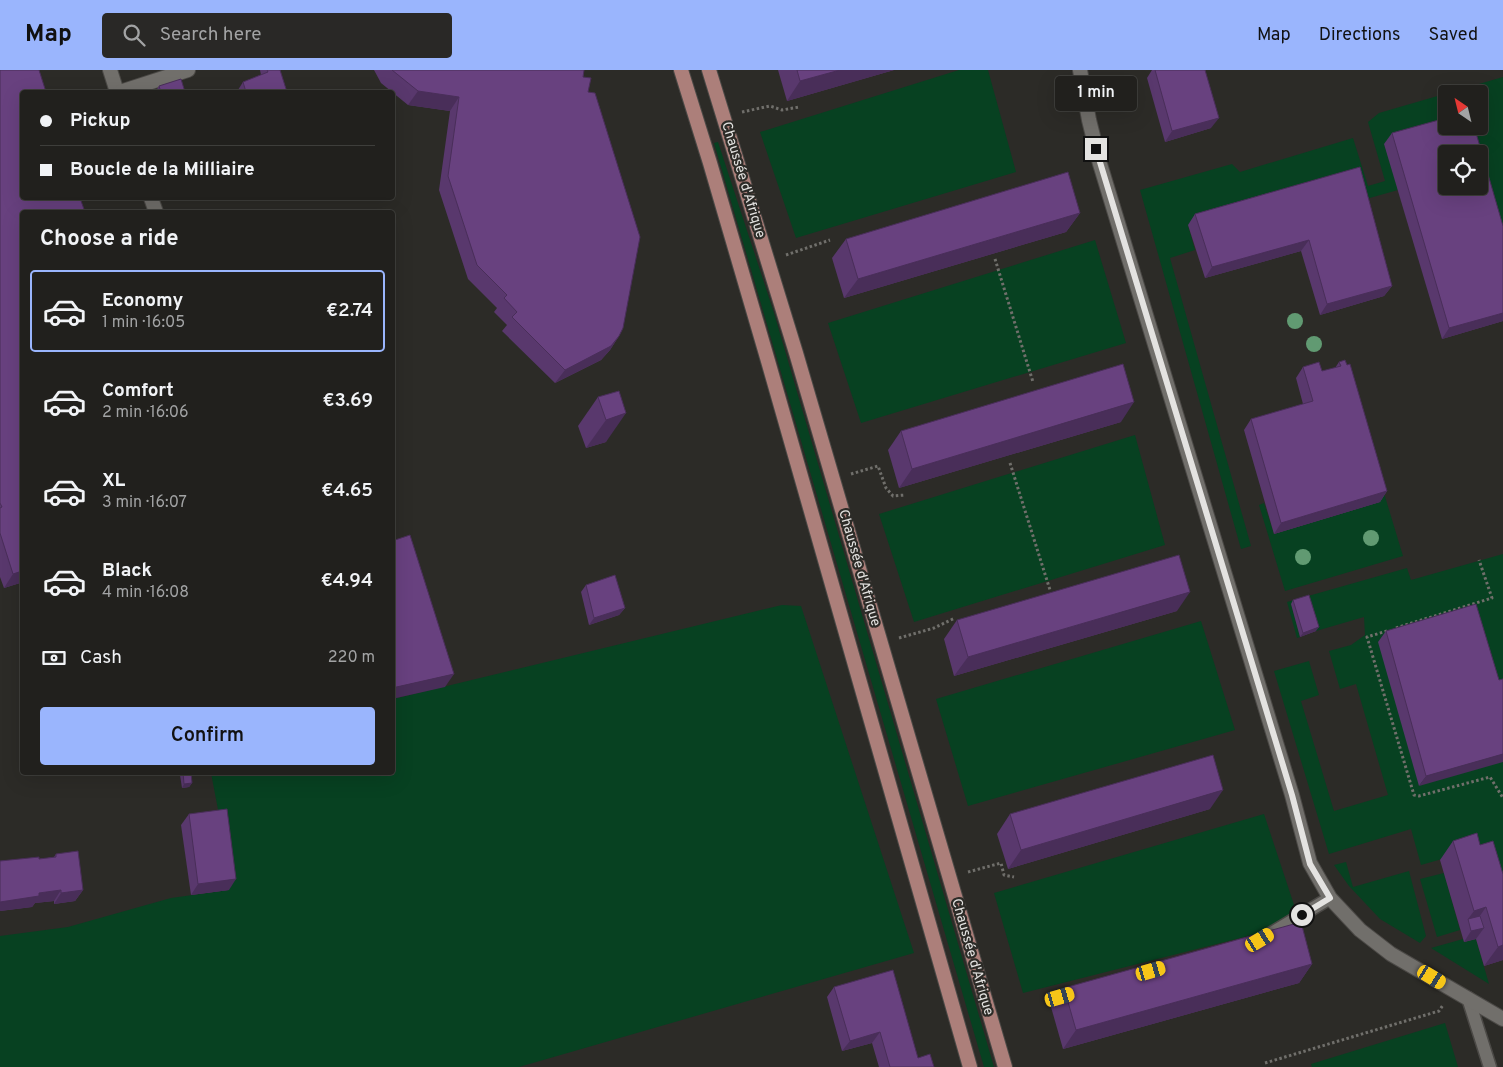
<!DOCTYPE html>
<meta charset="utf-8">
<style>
:root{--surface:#21201d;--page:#292826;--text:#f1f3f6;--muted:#a2a3a4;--line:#3e3e3b;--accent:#9ab5fd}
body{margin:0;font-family:Overpass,sans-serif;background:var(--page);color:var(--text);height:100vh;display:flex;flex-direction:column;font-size:19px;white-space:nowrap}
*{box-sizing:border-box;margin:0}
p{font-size:16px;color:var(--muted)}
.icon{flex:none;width:28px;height:28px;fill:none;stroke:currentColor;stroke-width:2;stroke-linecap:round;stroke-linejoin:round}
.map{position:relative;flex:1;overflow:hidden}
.sheet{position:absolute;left:20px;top:140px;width:375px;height:565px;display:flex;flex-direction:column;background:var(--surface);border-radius:5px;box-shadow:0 5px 20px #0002,0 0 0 1px var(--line)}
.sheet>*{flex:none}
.guide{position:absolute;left:20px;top:20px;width:375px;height:110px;border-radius:5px;box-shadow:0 5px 20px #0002,0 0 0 1px var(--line);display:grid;align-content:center;height:110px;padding:0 20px;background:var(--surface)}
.needle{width:32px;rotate:325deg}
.controls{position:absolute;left:1438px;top:15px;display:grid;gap:10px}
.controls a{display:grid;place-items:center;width:50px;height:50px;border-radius:5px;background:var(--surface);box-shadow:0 5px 20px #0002,0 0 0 1px var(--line);font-size:25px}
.end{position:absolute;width:22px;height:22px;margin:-11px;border:6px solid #e4e3e1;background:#111;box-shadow:0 0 0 2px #111}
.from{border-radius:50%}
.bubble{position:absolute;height:35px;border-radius:5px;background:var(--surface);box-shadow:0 5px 20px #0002,0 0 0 1px var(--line);font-size:16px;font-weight:600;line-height:35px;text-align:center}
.car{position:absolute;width:15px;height:30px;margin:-15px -8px;border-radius:6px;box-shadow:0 0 4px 1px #0007;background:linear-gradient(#f5c518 24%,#345 0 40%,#f5c518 0 76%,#345 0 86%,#f5c518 0)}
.guide b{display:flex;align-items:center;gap:18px;height:48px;font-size:19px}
.guide b+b{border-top:1px solid var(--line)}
.guide i{width:12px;height:12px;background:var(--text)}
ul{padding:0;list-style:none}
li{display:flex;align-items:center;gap:15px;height:82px;margin:0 10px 8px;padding:0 10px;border:2px solid transparent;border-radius:5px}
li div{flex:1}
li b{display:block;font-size:19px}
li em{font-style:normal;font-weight:600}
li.active{border-color:var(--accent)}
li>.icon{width:45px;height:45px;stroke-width:1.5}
h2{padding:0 20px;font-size:22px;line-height:60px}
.pay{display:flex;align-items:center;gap:12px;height:55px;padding:0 20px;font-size:19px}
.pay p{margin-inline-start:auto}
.cta{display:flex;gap:10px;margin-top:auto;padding:10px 20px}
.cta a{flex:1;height:58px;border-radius:5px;background:var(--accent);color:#111;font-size:20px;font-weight:600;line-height:58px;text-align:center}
header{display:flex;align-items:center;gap:30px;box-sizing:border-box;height:70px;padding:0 25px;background:var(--accent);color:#111}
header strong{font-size:24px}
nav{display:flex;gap:28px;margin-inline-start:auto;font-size:18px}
.search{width:350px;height:45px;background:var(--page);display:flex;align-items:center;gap:12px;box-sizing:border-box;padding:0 18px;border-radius:5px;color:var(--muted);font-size:19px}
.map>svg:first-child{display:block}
</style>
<header>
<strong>Map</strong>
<div class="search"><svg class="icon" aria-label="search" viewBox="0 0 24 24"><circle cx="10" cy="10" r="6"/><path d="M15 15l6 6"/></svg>Search here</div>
<nav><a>Map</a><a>Directions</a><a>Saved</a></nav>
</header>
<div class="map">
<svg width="1503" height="997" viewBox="0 0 1503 997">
<rect width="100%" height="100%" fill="#2c2b27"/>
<g fill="#074121">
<path d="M959,0H988L1016,102L796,168L760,62Z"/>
<path d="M1503,7V195L1479,84L1464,56H1479V24H1446V56L1385,74L1398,120L1359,131L1188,155L1195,180L1170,188L1251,476L1241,479L1140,120L1232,94L1240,102L1353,68L1368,116L1385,111L1368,52L1379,43Z"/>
<path d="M718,72L774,243L994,997H984L714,73Z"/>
<path d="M1095,170L1126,273L861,353L828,253Z"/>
<path d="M1135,365L1165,475L914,552L879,444Z"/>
<path d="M1374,390L1403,486L1285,521L1259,435L1264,433L1274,464L1380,432Z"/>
<path d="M1503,484V845L1463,783L1421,795L1411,759L1329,784L1274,601L1309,591L1319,625L1301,631L1334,741L1388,725L1356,614L1340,619L1329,581L1351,575L1365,565L1364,547L1316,561L1291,534L1300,567L1297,568L1287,532L1407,498L1411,510Z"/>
<path d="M782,535L801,536L914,883L519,997H0V866L68,857L171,828L229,820L220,750L211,703L392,702L393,629Z"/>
<path d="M1201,551L1235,660L968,736L936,629Z"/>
<path d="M1264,744L1300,853L1023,923L994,823Z"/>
<path d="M1346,792L1353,817L1409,801L1426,866L1420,873L1380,849L1349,816L1334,795Z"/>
<path d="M1444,803L1460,860L1437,867L1420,809Z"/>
<path d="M1463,869L1464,872L1476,869L1489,914L1431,878Z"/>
<path d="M1445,953L1458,997H1312L1311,994Z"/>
</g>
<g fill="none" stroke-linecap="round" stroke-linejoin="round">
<defs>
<g id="service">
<path d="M1265,867L1330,828"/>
<path d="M1468,928L1490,997"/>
</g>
<g id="minor">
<path d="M110,0L117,22"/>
<path d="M1080,0L1089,50L1100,94L1292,725L1310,793L1330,828L1360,860L1391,884L1503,949"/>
<path d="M120,22L188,0"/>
<path d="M151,128L156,142"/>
</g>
<g id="primary">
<path d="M681,0L710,93L768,291L970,997"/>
<path d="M709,0L796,283L1005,997"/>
</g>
</defs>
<use href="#service" stroke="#4b4946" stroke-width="15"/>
<use href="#minor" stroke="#4b4946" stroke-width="16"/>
<use href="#primary" stroke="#4b4946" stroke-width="16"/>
<g stroke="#706f6b" stroke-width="3" stroke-dasharray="2.5 2.5" stroke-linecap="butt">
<path d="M742,42L770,36L782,40L799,37"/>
<path d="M786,185L830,170"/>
<path d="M995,189L1033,312"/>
<path d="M1010,393L1050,520"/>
<path d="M851,404L878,396L886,418L893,426L905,425"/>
<path d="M1396,558L1492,528L1479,490"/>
<path d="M1387,561L1367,567L1414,725L1419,726L1490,707L1503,728"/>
<path d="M899,568L934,558L955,548"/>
<path d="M968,802L1001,793L1004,805L1014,807"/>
<path d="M1265,993L1439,941L1443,935"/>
</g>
<use href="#service" stroke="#716f6b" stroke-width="12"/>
<use href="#minor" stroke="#716f6b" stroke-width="14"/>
<use href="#primary" stroke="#ac7f7a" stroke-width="14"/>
</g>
<g fill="#619a72">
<circle cx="1295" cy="251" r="8"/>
<circle cx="1314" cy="274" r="8"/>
<circle cx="1371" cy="468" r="8"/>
<circle cx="1303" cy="487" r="8"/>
</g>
<g fill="#59386d">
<path d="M0,0L22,142V522L20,513L4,518L0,507Z"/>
<path d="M260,0H280L287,22H239L238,20L243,12L261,5Z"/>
<path d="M374,0H584L583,7L588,22L619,266L610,280L601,290L555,313L502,261L507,255L494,242L497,238L468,209L439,120L450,41L408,35L381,13Z"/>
<path d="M778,0H894L787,31Z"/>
<path d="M1152,0H1205L1211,58L1165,72L1147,8Z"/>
<path d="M159,16L185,22H155Z"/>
<path d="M1392,63L1503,251L1442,269L1384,74Z"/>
<path d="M1360,97L1392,216L1384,226L1320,245L1301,181L1205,208L1188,155L1195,144Z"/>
<path d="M1080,143L1066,162L844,228L832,188L846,169Z"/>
<path d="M1339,292L1387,421L1380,432L1274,464L1244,360L1251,349L1303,334L1296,308L1303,297L1322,301L1335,298Z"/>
<path d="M619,321L606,372L586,378L578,356L598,327Z"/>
<path d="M1121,352L899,418L888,380L901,361Z"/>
<path d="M586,515L625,538L619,545L589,555L581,522Z"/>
<path d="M1293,530L1316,561L1300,567L1291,534Z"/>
<path d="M1177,541L954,606L944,569L957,550Z"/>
<path d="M1386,561L1499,610L1419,716L1378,572Z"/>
<path d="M182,702H191L192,713L189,717L182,718L180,705Z"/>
<path d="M1210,739L1008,799L997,764L1010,744Z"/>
<path d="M189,744L229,820L191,825L181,755Z"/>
<path d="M1453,771L1480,775L1503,890L1484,896L1476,869L1464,872L1440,790Z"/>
<path d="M56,784L83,820L75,831L54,834V831L35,833L32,837L0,841V791L39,789L54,787Z"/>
<path d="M1312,894L1299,913L1063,979L1051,937L1064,918Z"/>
<path d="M834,917L918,988L934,997H879L872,973L842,981L827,927Z"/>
</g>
<g fill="#492e59">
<path d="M840,0H894L787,31L800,11Z"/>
<path d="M418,21L459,27L450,41L408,35Z"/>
<path d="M1219,48L1211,58L1165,72L1172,61Z"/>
<path d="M1080,143L1066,162L844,228L858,209Z"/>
<path d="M1309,170L1301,181L1205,208L1212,197Z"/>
<path d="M1392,216L1384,226L1320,245L1327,234Z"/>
<path d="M1503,243V251L1442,269L1449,258Z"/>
<path d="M619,266L610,280L601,290L555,313L565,300Z"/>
<path d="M1134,332L1121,352L899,418L912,399Z"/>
<path d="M626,343L606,372L586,378L606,350Z"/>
<path d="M1387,421L1380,432L1274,464L1281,453Z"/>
<path d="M22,501V509L20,513L4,518L13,504Z"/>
<path d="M1190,522L1177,541L954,606L968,587Z"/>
<path d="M625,538L619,545L589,555L594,548Z"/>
<path d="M1319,557L1316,561L1300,567L1303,563Z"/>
<path d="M454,604L445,617L392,629V618Z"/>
<path d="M1503,684V692L1419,716L1426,706Z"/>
<path d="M192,713L189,717L182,718L184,714Z"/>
<path d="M1223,720L1210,739L1008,799L1021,780Z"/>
<path d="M236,809L229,820L191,825L198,814Z"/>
<path d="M61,820L54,831L35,833L32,837L0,841V832L39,823Z"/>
<path d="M83,820L75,831L54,834L61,823Z"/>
<path d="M1486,837L1473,856L1468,849L1474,841Z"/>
<path d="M1484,858L1476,869L1464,872L1471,861Z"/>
<path d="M1503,875V890L1484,896L1498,877Z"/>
<path d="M1312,894L1299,913L1063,979L1076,960Z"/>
<path d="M880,962L872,973L842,981L850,971Z"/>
</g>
<g fill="#68417f" stroke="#492e59" fill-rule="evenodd">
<path d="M0,0H39L46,22H22V128H80L85,142H22V501L13,504L0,463V438L2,437L0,433Z"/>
<path d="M267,0H280L287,22H246L243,12L268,2Z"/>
<path d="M392,0H584L583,7L591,8L588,22L595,23L640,167L623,258L619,266L611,276L565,300L512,247L517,242L504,228L507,225L477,195L448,106L459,27L418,21Z"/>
<path d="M797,0H840L800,11Z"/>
<path d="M1155,0H1205L1219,48L1172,61Z"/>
<path d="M181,9L185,22H161L159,16Z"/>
<path d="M1446,48V56H1474L1503,156V243L1449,258L1392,63ZM1446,84H1479V116H1446Z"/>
<path d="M1360,97L1392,216L1327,234L1309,170L1212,197L1195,144Z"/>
<path d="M1068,102L1080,143L858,209L846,169Z"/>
<path d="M296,140L297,142H287Z"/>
<path d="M1345,290L1347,295L1350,294L1387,421L1281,453L1251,349L1313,331L1303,297L1319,292L1322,301L1341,296L1339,292Z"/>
<path d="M1123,294L1134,332L912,399L901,361Z"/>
<path d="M619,321L626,343L606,350L598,327Z"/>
<path d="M410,465L454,604L392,618V471Z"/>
<path d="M1179,485L1190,522L968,587L957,550Z"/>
<path d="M615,505L625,538L594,548L586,515Z"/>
<path d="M1309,525L1319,557L1303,563L1293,530Z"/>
<path d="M1476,534L1499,610L1503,609V684L1426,706L1386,561Z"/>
<path d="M1213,685L1223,720L1021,780L1010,744Z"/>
<path d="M183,702H191L192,713L184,714Z"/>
<path d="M227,739L236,809L198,814L189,744Z"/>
<path d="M1477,763L1480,775L1493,771L1503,804V875L1498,877L1486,837L1474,841L1453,771Z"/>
<path d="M78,781L83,820L61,823V820L39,823V826L0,832V791L39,787V789L56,787V784Z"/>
<path d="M1480,846L1484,858L1471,861L1468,849Z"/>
<path d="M1301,852L1312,894L1076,960L1064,918Z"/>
<path d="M893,900L918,988L930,984L934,997H890L880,962L850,971L834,917Z"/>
</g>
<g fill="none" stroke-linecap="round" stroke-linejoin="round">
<path stroke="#e4e3e1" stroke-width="6" d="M1096,79L1292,725L1310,794L1330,828L1302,845"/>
</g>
<g text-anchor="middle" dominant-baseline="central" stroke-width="4.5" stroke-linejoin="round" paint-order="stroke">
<g font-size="14" fill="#e4e3e1" stroke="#2c2b27">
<text transform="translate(743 110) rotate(73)">Chaussée d'Afrique</text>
<text transform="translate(859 498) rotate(74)">Chaussée d'Afrique</text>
<text transform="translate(972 887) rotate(74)">Chaussée d'Afrique</text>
</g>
</g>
</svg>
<div class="controls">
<a><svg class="needle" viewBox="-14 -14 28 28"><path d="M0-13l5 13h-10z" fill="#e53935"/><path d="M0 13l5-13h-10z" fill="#a2a3a4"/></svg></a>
<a><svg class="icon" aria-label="locate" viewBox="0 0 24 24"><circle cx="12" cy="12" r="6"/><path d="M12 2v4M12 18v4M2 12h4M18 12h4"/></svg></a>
</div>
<i class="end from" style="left:1302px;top:845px"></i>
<i class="end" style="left:1096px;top:79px"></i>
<div class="bubble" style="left:1055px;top:6px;width:82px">1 min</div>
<i class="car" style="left:1260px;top:870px;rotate:59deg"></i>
<i class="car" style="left:1151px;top:901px;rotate:74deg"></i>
<i class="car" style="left:1432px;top:907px;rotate:121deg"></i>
<i class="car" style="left:1060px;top:927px;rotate:74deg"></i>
<div class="guide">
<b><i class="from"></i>Pickup</b>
<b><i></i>Boucle de la Milliaire</b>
</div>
<section class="sheet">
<h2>Choose a ride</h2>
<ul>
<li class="active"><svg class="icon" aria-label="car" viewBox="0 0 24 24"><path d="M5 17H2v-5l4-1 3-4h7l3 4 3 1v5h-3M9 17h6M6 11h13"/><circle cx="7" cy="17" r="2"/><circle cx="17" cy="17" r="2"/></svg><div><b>Economy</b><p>1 min · 16:05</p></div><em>€2.74</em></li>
<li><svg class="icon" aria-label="car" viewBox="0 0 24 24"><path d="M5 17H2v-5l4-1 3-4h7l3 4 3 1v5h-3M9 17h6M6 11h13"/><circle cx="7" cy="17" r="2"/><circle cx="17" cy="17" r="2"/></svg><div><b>Comfort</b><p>2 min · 16:06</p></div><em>€3.69</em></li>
<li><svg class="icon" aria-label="car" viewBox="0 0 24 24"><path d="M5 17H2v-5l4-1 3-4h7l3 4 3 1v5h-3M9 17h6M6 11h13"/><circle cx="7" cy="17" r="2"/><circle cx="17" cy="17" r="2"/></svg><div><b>XL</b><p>3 min · 16:07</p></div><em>€4.65</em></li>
<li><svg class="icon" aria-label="car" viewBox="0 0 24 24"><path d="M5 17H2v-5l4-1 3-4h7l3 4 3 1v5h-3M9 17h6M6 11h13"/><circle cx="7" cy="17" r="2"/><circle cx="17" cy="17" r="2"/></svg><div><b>Black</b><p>4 min · 16:08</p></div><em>€4.94</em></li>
</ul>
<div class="pay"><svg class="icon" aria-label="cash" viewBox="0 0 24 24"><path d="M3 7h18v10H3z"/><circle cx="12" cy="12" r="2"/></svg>Cash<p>220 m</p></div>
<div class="cta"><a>Confirm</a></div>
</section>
</div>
